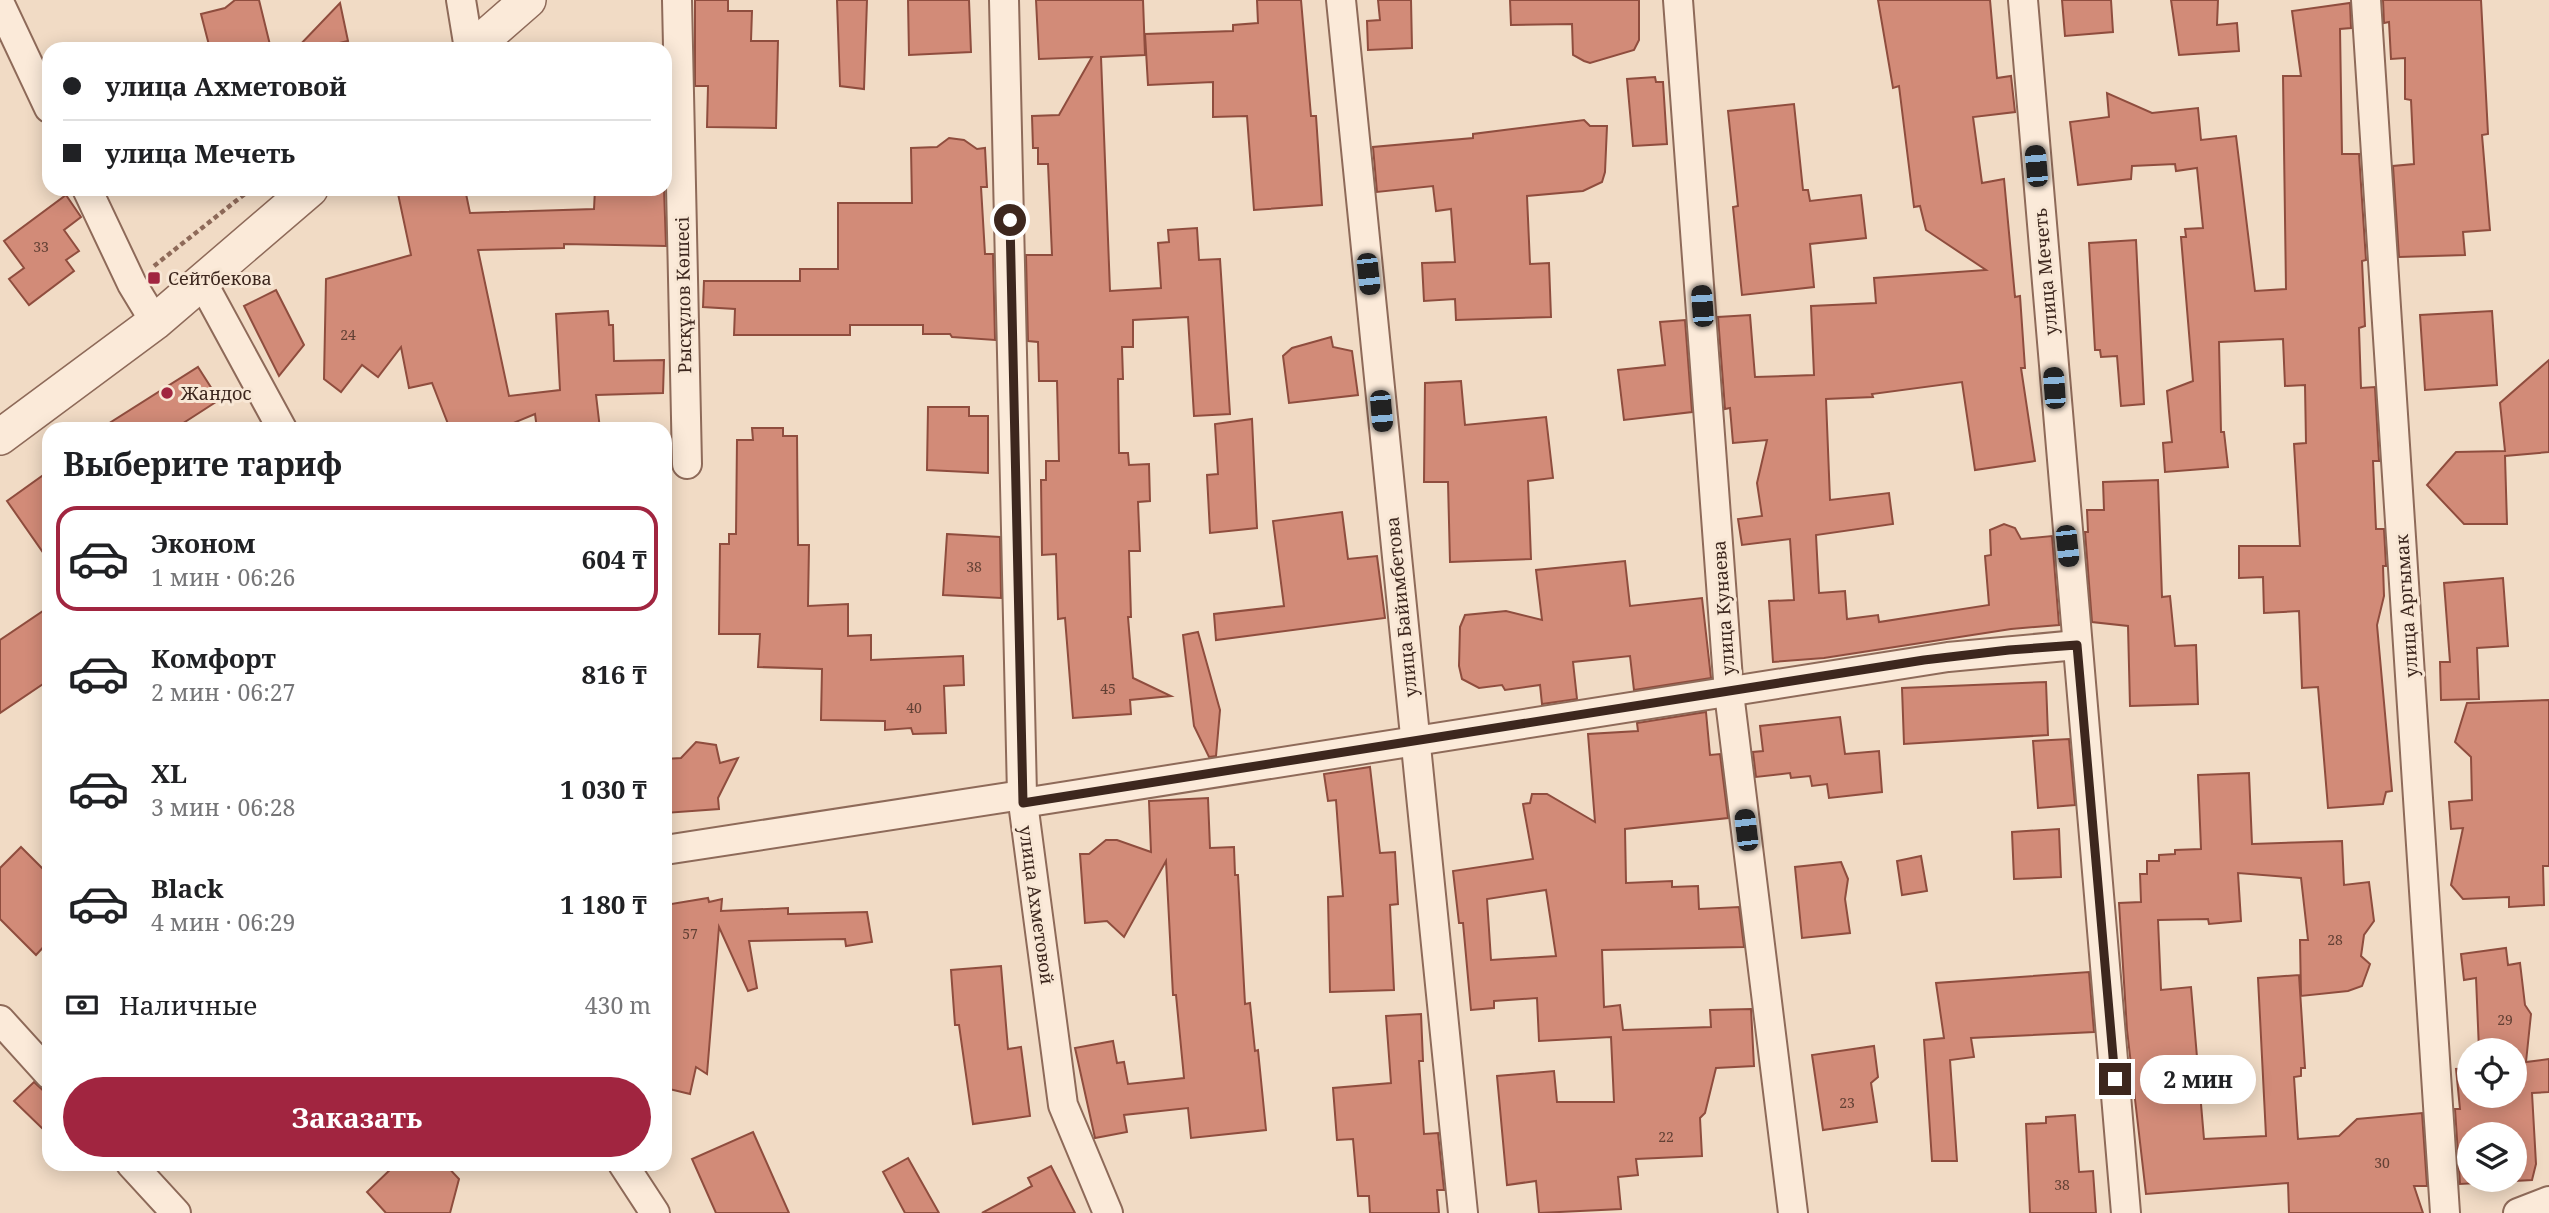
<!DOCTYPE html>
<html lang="ru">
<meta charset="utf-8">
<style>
:root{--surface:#fff;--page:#f2f2f2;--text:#202124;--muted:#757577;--line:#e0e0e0;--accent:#a12540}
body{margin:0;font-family:"Noto Serif",serif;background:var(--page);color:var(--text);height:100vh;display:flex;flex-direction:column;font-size:26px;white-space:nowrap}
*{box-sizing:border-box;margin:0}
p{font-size:23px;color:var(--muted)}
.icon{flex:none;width:38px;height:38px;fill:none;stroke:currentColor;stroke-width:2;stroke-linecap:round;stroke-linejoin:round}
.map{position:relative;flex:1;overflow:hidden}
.panel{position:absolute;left:42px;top:422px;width:630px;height:749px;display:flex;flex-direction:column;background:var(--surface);border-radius:21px;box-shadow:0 4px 18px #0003}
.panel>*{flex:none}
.top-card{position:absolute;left:42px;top:42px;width:630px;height:154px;border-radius:21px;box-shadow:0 4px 18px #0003;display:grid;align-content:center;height:154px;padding:0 21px;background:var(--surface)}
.controls{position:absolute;left:2457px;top:1038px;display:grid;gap:14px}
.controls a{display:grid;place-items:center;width:70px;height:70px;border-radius:50%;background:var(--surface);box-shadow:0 4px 18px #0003;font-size:35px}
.end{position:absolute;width:32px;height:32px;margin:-16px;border:9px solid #3d271e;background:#fff;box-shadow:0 0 0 4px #fff}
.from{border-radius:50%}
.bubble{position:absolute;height:49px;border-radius:24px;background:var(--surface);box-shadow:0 4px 18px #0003;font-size:23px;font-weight:700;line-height:49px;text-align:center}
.car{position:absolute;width:21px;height:42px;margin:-21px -10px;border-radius:9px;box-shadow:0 0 5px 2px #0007;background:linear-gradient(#222 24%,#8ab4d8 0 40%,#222 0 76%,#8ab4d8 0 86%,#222 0)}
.top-card b{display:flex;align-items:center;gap:24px;height:66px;font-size:26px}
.top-card b+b{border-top:2px solid var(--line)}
.top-card i{width:18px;height:18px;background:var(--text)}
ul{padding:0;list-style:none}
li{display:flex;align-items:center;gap:21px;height:105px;margin:0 14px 10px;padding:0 7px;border:4px solid transparent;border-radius:21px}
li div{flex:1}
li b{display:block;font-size:26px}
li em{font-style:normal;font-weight:700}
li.active{border-color:var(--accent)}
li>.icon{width:63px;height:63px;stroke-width:1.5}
h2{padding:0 21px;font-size:32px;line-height:84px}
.pay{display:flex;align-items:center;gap:18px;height:77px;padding:0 21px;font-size:26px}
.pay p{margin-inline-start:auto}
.primary-button{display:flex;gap:14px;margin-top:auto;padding:14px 21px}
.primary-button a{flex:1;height:80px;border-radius:42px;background:var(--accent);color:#fff;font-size:28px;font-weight:700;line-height:80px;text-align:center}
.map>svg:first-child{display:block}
</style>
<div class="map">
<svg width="2549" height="1213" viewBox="0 0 2549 1213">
<rect width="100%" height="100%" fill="#f1dbc5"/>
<g fill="#d28b78" stroke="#8f4d3e" stroke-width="2" fill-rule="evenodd">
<path d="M235,0H259L271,49H210L201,14L225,8Z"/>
<path d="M695,0H728V11H752L751,41H778L776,128L707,127L708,86H695Z"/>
<path d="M837,0H867L864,89L840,86Z"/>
<path d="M908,0H969L971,52L909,55Z"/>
<path d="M1036,0H1143L1145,55L1101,57L1110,291L1161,288L1158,243L1169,242L1168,230L1197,228L1199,260L1220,259L1230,414L1194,416L1188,317L1133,320V347H1122L1123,379H1118L1119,453H1128L1129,465L1149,464L1150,501L1138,502L1140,551H1129L1131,617H1128L1133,678L1171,696L1130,700L1131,714L1073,718L1065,618L1058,619L1056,554L1042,555L1041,480H1046V461H1059L1057,381H1039L1038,342L1028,341L1026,255H1052L1048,164H1038V148H1033L1032,116L1059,115L1092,57L1039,59Z"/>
<path d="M1257,0H1301L1311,116H1316L1322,205L1254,210L1247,116L1213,117V82L1148,85L1145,34L1233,31V25L1258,23Z"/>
<path d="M1378,0H1411L1412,48L1368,50L1367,21L1380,20Z"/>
<path d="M1510,0H1639V40L1634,50L1590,63L1584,61L1573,55L1572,24L1511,25Z"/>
<path d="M1878,0H1990L1997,78L2011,76L2015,112L1973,117L1982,183L2004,179L2015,297L2020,296L2025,368H2021L2035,461L1975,470L1962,382L1872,394L1873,397L1826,399L1830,500L1889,493L1893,524L1816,535L1819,593L1845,591L1847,619L1878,615L1879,622L1989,605L1985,556L1991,555L1990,530L2004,524L2015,528L2021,539L2052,536L2059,625L2011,629L1824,658L1773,662L1769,601L1794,600L1790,539L1742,545L1738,519L1762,516L1757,483L1767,440L1733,443L1730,408L1725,409L1718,317L1750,315L1755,377L1814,375L1811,306L1876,303L1874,278L1986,270L1926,230L1920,206L1914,207L1899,86L1893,88Z"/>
<path d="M2062,0H2111L2113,32L2065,36Z"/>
<path d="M2171,0H2218L2217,25L2237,23L2239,51L2179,55Z"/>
<path d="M2383,0H2481L2488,134L2482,135L2490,230L2463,232L2465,255L2399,257L2393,166L2414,164L2411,100L2405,99V58L2391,59L2389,22L2384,23Z"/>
<path d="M340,3L348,41L313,49H296Z"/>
<path d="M2350,3L2351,28L2340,29L2342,154H2359L2366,260L2362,261L2365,326L2359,328L2361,388L2375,387L2379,461H2373L2376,529H2384L2386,566H2383L2384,596L2377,625L2392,791L2386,792L2383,804L2328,808L2318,687L2302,688L2299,611L2264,613L2263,577L2239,578V546H2300L2294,444L2306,443L2305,385L2285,386L2283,339L2219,342L2221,432H2224L2228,467L2165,472L2163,443L2172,442L2167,391L2193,381L2181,237H2186L2185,229L2203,228L2197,168L2176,171L2175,164L2132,166L2131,179L2078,185L2070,122L2109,117L2107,93L2152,113L2198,108L2201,140L2236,136L2255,291L2286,289L2283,76H2301L2292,11Z"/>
<path d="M1655,77L1656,82H1663L1667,144L1633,146L1627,79Z"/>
<path d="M1794,104L1803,190H1808L1810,201L1861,195L1866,238L1810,244L1814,287L1742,295L1733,207L1738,206L1728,111Z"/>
<path d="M1584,120L1590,126H1607L1605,172L1602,182L1583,191L1527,196L1530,264L1549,263L1551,317L1456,320L1455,299L1424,301L1422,263L1455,262L1451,209L1436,211L1433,186L1377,192L1373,147L1473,138V134Z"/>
<path d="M949,138L964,140L977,149L985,148L987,187H981L985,254H993L995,340L952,337L950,334H923V325H850V335H734L735,309L703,307L704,281H800V269H838V203H912L911,148L937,147Z"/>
<path d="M397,189H465L470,213L594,209L595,189H664L666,246L564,244V248L478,250L509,396L560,390L556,314L608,311L609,325H613L614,361L664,360L663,393L596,395L600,429H537L535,414L499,429H450L432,383L409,388L401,347L378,377L362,365L341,392L324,379L326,279L411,255Z"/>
<path d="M66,195L81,217L64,230L79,251L66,260L74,271L29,305L9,279L24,268L4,241Z"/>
<path d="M2136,240L2144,404L2121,406L2117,356L2101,357L2100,350H2095L2089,243Z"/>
<path d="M276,290L304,345L279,376L244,306Z"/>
<path d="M2492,311L2497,385L2425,390L2420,315Z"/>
<path d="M1685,320L1692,412L1624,420L1618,370L1665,365L1660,322Z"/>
<path d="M1331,337L1333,347L1352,351L1358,395L1289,403L1283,356L1292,348Z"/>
<path d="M2549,360V452L2505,456L2507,524H2464L2427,485L2456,452L2505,451L2500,403Z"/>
<path d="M198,367L219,400L174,429H100Z"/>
<path d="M1461,381L1465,425L1546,417L1553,478L1528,481L1531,559L1450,562L1448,482H1424L1425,383Z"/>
<path d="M928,407H969V416H988V473L927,470Z"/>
<path d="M1252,419L1257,528L1210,533L1207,475L1218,474L1215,424Z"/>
<path d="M752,428H783V436H797L798,545H809L808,606L848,604V636L871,635V660L963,656L964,685L944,686L946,733L913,734L911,728L885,730V721L821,720L822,669L758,667L760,634H719L720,544H729V534H736L737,440H753Z"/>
<path d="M49,471V561L7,501Z"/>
<path d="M2158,480L2162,597L2170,596L2175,646L2196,645L2198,704L2130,706L2128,626L2092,622L2085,532H2088L2087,510H2104L2103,482Z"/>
<path d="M1342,512L1348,559L1377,556L1385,618L1216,640L1214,614L1284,606L1273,521Z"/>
<path d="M947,534L1000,537L1001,598L943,595Z"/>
<path d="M1625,561L1630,606L1702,598L1711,678L1634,690L1630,656L1573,662L1577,699L1542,704L1540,685L1505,690L1502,685L1479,688L1462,679L1459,666L1460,627L1465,615L1506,611L1542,620L1536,570Z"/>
<path d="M2503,578L2508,646L2477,648L2479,699L2441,700L2440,662H2450L2444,583Z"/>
<path d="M49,607V680L0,713V640Z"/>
<path d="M1198,632L1220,710L1216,756L1209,757L1194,726L1183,635Z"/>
<path d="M2046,682L2048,735L1904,744L1902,688Z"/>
<path d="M2549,700V866H2543L2544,905L2509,907V897L2463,899L2451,885L2463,828L2451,829L2449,802L2472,800L2471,757L2455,742L2467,703Z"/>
<path d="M1706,712L1710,755L1720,754L1728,818L1625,829L1626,883L1672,881V887L1698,886L1699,909L1739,907L1744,947L1602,950L1604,1007L1620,1005L1623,1030L1711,1027L1710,1010L1751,1009L1754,1066L1716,1068L1705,1113L1700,1118L1702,1156L1636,1159L1638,1175L1618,1177L1621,1209L1539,1213L1536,1181L1507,1185L1497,1076L1554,1071L1557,1102H1614L1611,1037L1539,1041L1537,998L1494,1001V1008L1471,1010L1463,923H1459L1453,871L1533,859L1523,804L1530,803L1532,794H1547L1595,822L1588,734L1638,731L1637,723ZM1546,890L1556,956L1491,960L1487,899Z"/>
<path d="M1840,717L1845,754L1879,751L1882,792L1829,798L1827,784L1812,786L1810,776L1791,778L1790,773L1756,777L1753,752L1763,751L1760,726Z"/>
<path d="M2069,739L2075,805L2038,808L2033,741Z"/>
<path d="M696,742L716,745L720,763L738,758L718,798L719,809L665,813V759L681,758Z"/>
<path d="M1370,767L1380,853L1395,852L1398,904L1390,905L1394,990L1330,992L1328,897L1343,896L1336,800L1328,801L1324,774Z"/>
<path d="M2249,773L2252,844L2342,841L2344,885L2369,882L2374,921L2364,935L2361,956L2370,964L2362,986L2348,991L2301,996L2300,940H2308L2301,878L2238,873L2241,921L2209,924L2208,919L2158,920L2161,990L2191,987L2204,1139L2266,1136L2258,978L2299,975L2305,1068H2301V1076L2294,1077L2298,1139L2339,1136L2357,1119L2422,1113L2427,1186H2414L2423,1213H2289L2288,1183L2146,1194L2127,1030L2119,903L2141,902L2140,874H2147V861H2159V855L2175,854V850L2201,849L2198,775Z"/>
<path d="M1208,798L1210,848L1234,847L1235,875H1238L1245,1004L1250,1003L1255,1051L1258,1050L1266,1130L1191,1138L1188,1108L1124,1115L1127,1132L1095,1138L1075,1048L1113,1041L1117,1063L1124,1062L1128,1084L1184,1078L1176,995H1173L1166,861L1124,937L1107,921L1085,923L1080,854H1089L1106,840H1117L1151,852L1149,801Z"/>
<path d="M2059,829L2061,877L2014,879L2012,832Z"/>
<path d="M21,847L49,875V941L36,955L0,919V868Z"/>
<path d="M1921,856L1927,891L1902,895L1897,861Z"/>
<path d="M1841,862L1848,879L1845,899L1850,933L1802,938L1795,867Z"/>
<path d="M708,898L709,902L722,899L721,911L788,908V914L867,912L872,942L846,946L845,939L749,941L757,988L748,991L719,927L707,1074L696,1067L690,1094L665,1088V905Z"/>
<path d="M2506,948L2508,965L2520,963L2525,1005L2531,1014L2526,1062L2549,1059V1092L2532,1093L2536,1164L2532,1180L2460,1184L2455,1109H2460L2456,1069L2469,1068V1096H2515V1050H2479L2476,978L2464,980L2461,954ZM2469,1134H2515V1180H2469Z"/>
<path d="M1001,966L1008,1049L1021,1047L1030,1116L973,1124L959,1025H955L951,970Z"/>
<path d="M2089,972L2094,1032L1971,1038L1974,1057L1950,1060L1957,1161H1932L1924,1040L1944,1038L1936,983Z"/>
<path d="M1421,1014L1423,1061H1419L1424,1134L1438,1133L1444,1190H1437L1439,1213H1370L1369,1196H1358L1353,1139L1337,1140L1333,1088L1391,1083L1386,1016Z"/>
<path d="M1874,1046L1878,1077L1871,1083L1877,1122L1823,1130L1812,1055Z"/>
<path d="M34,1082L49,1096V1135L14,1101Z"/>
<path d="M2075,1115L2079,1172L2093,1171L2096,1213H2030L2026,1124L2046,1123V1117Z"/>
<path d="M753,1132L789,1213H716L692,1159Z"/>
<path d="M908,1158L939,1213H905L883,1172Z"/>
<path d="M396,1164H445L459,1179L450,1213H386L367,1192Z"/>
<path d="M1051,1166L1075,1213H982L1032,1186L1028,1178Z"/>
</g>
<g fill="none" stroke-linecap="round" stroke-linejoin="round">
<defs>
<g id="minor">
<path d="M461,0L469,49"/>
<path d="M677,0L687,464"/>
<path d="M1004,0L1022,795L1063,1105L1108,1213"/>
<path d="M1341,0L1463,1213"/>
<path d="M1678,0L1729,693L1793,1213"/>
<path d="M2023,0L2126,1213"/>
<path d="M2366,0L2445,1213"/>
<path d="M0,4L49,108"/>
<path d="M87,189L132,284L155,322"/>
<path d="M201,280L282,429"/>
<path d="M1023,803L1948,657L2077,645"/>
<path d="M665,850L1022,795"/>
<path d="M0,1020L49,1074"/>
<path d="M131,1164L176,1213"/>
<path d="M623,1164L655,1213"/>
<path d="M2518,1213L2549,1201"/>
</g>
<g id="tertiary">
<path d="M472,49L528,0"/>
<path d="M0,437L155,322L310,189"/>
</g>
</defs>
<use href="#minor" stroke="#8e6a59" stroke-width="32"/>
<use href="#tertiary" stroke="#8e6a59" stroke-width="38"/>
<path stroke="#8e6a59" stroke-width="4.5" stroke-dasharray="5 3.5" stroke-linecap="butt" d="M154,266L251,189"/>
<use href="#minor" stroke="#fbead9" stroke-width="28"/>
<use href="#tertiary" stroke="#fbead9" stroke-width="35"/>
</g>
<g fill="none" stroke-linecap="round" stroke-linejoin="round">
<path stroke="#3d271e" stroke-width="9" d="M1010,220L1023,803L1924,660L2009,650L2077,645L2115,1079"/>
</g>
<g fill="#a12540" stroke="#f8e7d5" stroke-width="2.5">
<rect x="147" y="271" width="14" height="14" rx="3.5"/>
<circle cx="167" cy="393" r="7"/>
</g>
<g text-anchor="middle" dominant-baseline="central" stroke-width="6" stroke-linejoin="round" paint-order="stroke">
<g font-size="14" fill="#624034">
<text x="41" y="246">33</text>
<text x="348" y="334">24</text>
<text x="974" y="566">38</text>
<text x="1108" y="688">45</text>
<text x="914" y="707">40</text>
<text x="690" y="933">57</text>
<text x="2335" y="939">28</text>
<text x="2505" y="1019">29</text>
<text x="1847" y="1102">23</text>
<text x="1666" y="1136">22</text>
<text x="2382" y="1162">30</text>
<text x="2062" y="1184">38</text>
</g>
<g font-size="18" fill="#3d271e" stroke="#f8e7d5">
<text transform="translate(2045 272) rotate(-95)">улица Мечеть</text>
<text transform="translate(683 295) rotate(-91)">Рысқұлов Көшесі</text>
<text transform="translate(2406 606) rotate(-94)">улица Аргымак</text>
<text transform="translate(1401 607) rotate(-96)">улица Байимбетова</text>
<text transform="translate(1723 608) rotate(-94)">улица Кунаева</text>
<text transform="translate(1037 905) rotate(82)">улица Ахметовой</text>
</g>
<g font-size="18" fill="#3d271e" stroke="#f8e7d5" text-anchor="start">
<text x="168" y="278">Сейтбекова</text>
<text x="181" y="393">Жандос</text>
</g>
</g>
</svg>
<div class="controls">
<a><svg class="icon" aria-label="locate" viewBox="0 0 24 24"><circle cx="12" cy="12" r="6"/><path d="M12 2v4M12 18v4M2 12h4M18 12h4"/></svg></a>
<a><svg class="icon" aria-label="layers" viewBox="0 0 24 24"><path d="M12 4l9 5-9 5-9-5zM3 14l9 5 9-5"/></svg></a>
</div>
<i class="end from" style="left:1010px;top:220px"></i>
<i class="end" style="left:2115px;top:1079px"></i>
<div class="bubble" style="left:2140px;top:1055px;width:116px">2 мин</div>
<i class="car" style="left:2036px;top:166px;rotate:355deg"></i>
<i class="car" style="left:1368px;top:274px;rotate:174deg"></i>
<i class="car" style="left:1702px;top:306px;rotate:356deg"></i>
<i class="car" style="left:2054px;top:388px;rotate:356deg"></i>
<i class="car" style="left:1381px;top:411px;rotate:175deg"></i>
<i class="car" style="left:2067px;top:546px;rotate:174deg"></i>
<i class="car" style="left:1746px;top:830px;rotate:353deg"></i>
<div class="top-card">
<b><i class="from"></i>улица Ахметовой</b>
<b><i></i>улица Мечеть</b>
</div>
<section class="panel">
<h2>Выберите тариф</h2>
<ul>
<li class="active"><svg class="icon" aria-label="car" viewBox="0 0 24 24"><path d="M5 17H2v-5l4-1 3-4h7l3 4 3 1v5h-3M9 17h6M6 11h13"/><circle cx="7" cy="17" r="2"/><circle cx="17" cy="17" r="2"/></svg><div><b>Эконом</b><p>1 мин · 06:26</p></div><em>604 ₸</em></li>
<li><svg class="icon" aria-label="car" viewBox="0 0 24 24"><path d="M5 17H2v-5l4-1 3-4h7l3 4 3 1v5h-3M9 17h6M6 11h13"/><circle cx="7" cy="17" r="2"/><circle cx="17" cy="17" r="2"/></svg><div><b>Комфорт</b><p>2 мин · 06:27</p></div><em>816 ₸</em></li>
<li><svg class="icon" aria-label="car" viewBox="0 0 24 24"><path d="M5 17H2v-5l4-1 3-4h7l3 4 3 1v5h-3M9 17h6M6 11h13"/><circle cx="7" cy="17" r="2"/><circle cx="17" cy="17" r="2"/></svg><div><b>XL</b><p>3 мин · 06:28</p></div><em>1 030 ₸</em></li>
<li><svg class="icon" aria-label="car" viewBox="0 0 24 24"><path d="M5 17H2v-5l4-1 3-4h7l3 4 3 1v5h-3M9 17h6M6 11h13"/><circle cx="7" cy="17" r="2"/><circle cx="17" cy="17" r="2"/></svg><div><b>Black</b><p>4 мин · 06:29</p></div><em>1 180 ₸</em></li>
</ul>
<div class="pay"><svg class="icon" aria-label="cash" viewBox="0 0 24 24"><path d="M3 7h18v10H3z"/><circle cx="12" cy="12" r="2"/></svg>Наличные<p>430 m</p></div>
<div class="primary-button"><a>Заказать</a></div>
</section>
</div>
